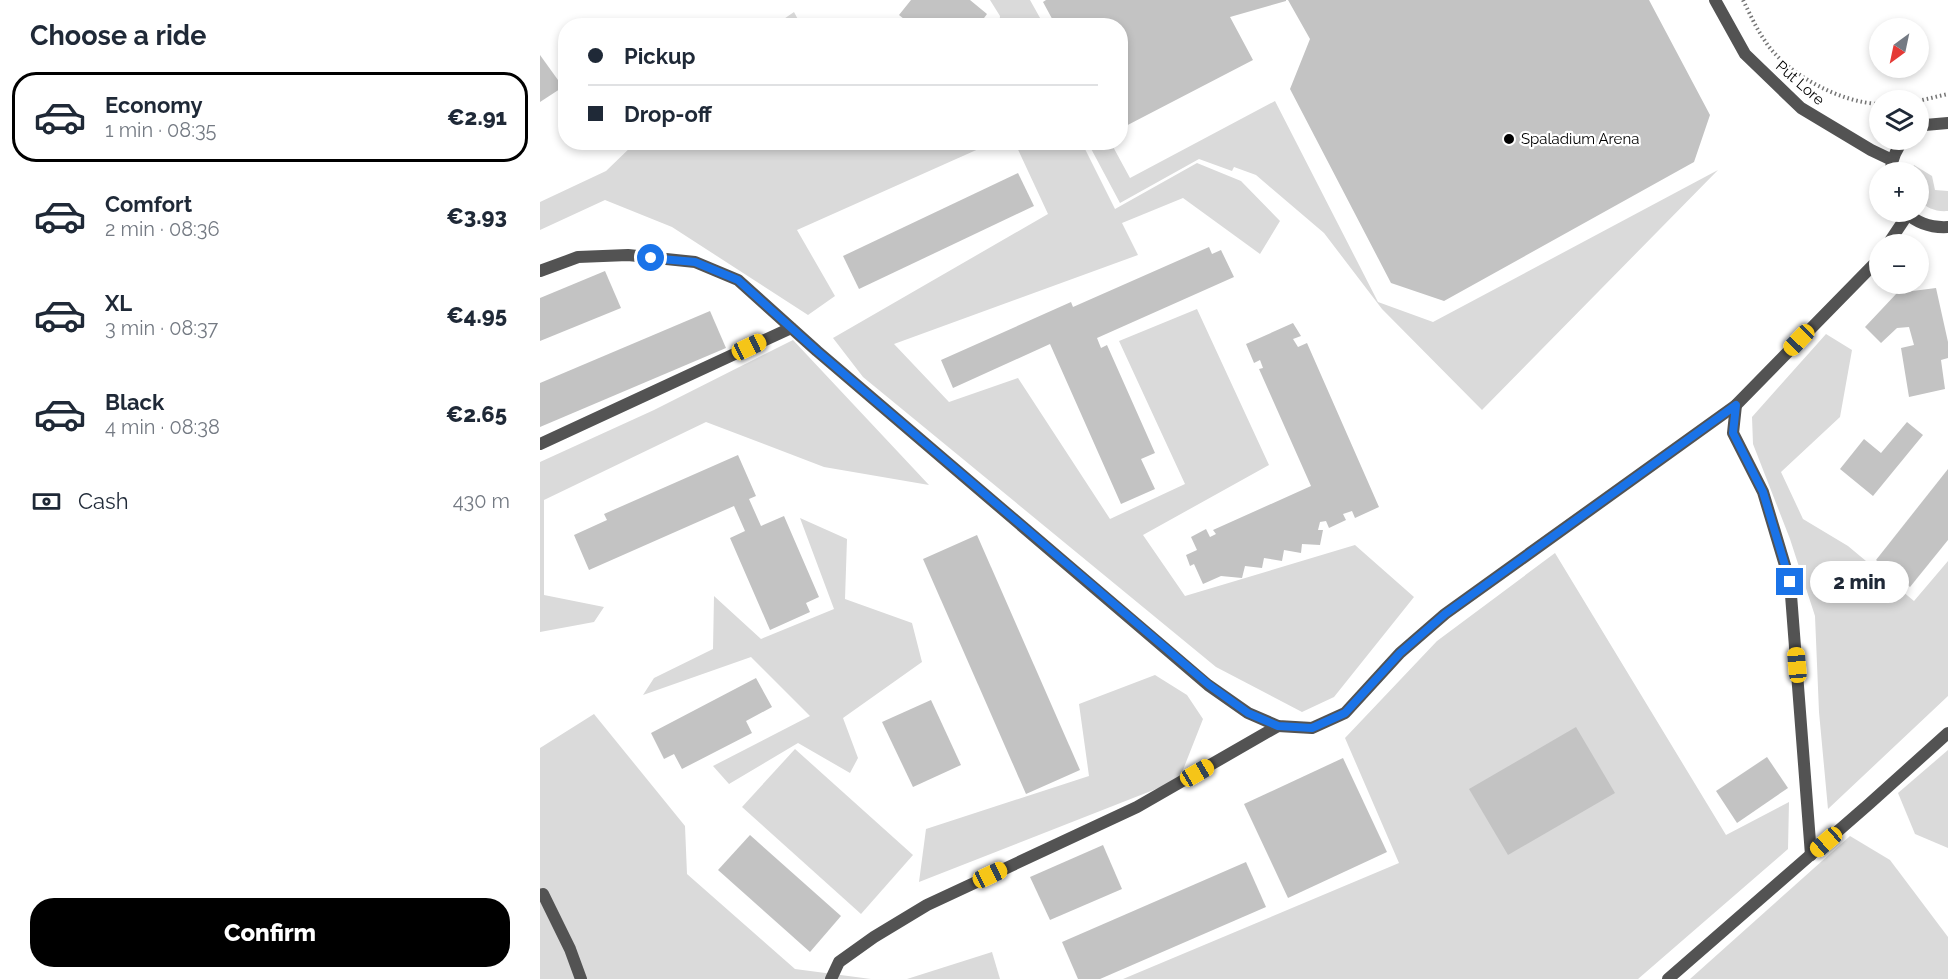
<!DOCTYPE html>
<meta charset="utf-8">
<style>
:root{--surface:#fff;--page:#f6f6f7;--text:#1f2937;--muted:#747a83;--line:#e0e1e3;--accent:#000}
body{margin:0;font-family:Raleway,sans-serif;background:var(--page);color:var(--text);height:100vh;display:flex;flex-direction:column;font-size:22px;white-space:nowrap}
*{box-sizing:border-box;margin:0}
p{font-size:20px;color:var(--muted)}
.icon{flex:none;width:33px;height:33px;fill:none;stroke:currentColor;stroke-width:2;stroke-linecap:round;stroke-linejoin:round}
.map{position:relative;flex:1;overflow:hidden}
.panel{display:flex;flex-direction:column;background:var(--surface);width:540px}
.panel>*{flex:none}
.guide{position:absolute;left:18px;top:18px;width:570px;height:132px;border-radius:24px;box-shadow:0 3px 9px #0003;display:grid;align-content:center;height:132px;padding:0 30px;background:var(--surface)}
.needle{width:39px;rotate:213deg}
.controls{position:absolute;left:1329px;top:18px;display:grid;gap:12px}
.controls a{display:grid;place-items:center;width:60px;height:60px;border-radius:50%;background:var(--surface);box-shadow:0 3px 9px #0003;font-size:30px}
.end{position:absolute;width:27px;height:27px;margin:-14px;border:8px solid #1a73e8;background:#fff;box-shadow:0 0 0 3px #fff}
.from{border-radius:50%}
.bubble{position:absolute;height:42px;border-radius:21px;background:var(--surface);box-shadow:0 3px 9px #0003;font-size:20px;font-weight:800;line-height:42px;text-align:center}
.car{position:absolute;width:18px;height:36px;margin:-18px -9px;border-radius:8px;box-shadow:0 0 4px 2px #0007;background:linear-gradient(#f5c518 24%,#345 0 40%,#f5c518 0 76%,#345 0 86%,#f5c518 0)}
.guide b{display:flex;align-items:center;gap:21px;height:57px;font-size:22px}
.guide b+b{border-top:2px solid var(--line)}
.guide i{width:15px;height:15px;background:var(--text)}
ul{padding:0;list-style:none}
li{display:flex;align-items:center;gap:18px;height:90px;margin:0 12px 9px;padding:0 18px;border:3px solid transparent;border-radius:24px}
li div{flex:1}
li b{display:block;font-size:22px}
li em{font-style:normal;font-weight:800}
li.current{border-color:var(--accent)}
li>.icon{width:54px;height:54px;stroke-width:1.5}
h2{padding:0 30px;font-size:27px;line-height:72px}
.pay{display:flex;align-items:center;gap:15px;height:66px;padding:0 30px;font-size:22px}
.pay p{margin-inline-start:auto}
.cta{display:flex;gap:12px;margin-top:auto;padding:12px 30px}
.cta a{flex:1;height:69px;border-radius:24px;background:var(--accent);color:#fff;font-size:24px;font-weight:800;line-height:69px;text-align:center}
main{display:flex;flex:1;min-height:0}
.map>svg:first-child{display:block}
</style>
<main>
<section class="panel">
<h2>Choose a ride</h2>
<ul>
<li class="current"><svg class="icon" aria-label="car" viewBox="0 0 24 24"><path d="M5 17H2v-5l4-1 3-4h7l3 4 3 1v5h-3M9 17h6M6 11h13"/><circle cx="7" cy="17" r="2"/><circle cx="17" cy="17" r="2"/></svg><div><b>Economy</b><p>1 min · 08:35</p></div><em>€2.91</em></li>
<li><svg class="icon" aria-label="car" viewBox="0 0 24 24"><path d="M5 17H2v-5l4-1 3-4h7l3 4 3 1v5h-3M9 17h6M6 11h13"/><circle cx="7" cy="17" r="2"/><circle cx="17" cy="17" r="2"/></svg><div><b>Comfort</b><p>2 min · 08:36</p></div><em>€3.93</em></li>
<li><svg class="icon" aria-label="car" viewBox="0 0 24 24"><path d="M5 17H2v-5l4-1 3-4h7l3 4 3 1v5h-3M9 17h6M6 11h13"/><circle cx="7" cy="17" r="2"/><circle cx="17" cy="17" r="2"/></svg><div><b>XL</b><p>3 min · 08:37</p></div><em>€4.95</em></li>
<li><svg class="icon" aria-label="car" viewBox="0 0 24 24"><path d="M5 17H2v-5l4-1 3-4h7l3 4 3 1v5h-3M9 17h6M6 11h13"/><circle cx="7" cy="17" r="2"/><circle cx="17" cy="17" r="2"/></svg><div><b>Black</b><p>4 min · 08:38</p></div><em>€2.65</em></li>
</ul>
<div class="pay"><svg class="icon" aria-label="cash" viewBox="0 0 24 24"><path d="M3 7h18v10H3z"/><circle cx="12" cy="12" r="2"/></svg>Cash<p>430 m</p></div>
<div class="cta"><a>Confirm</a></div>
</section>
<div class="map">
<svg width="1408" height="979" viewBox="0 0 1408 979">
<rect width="100%" height="100%" fill="#fff"/>
<g fill="#dadada">
<path d="M450,0H490L504,25H459L460,16Z"/>
<path d="M254,12L261,25H235Z"/>
<path d="M735,101L838,302L893,322L1178,170L942,410L842,309L784,233L716,175L694,167L692,171L659,159L580,203L548,143H571L590,178Z"/>
<path d="M95,143V142L452,143L257,230L295,296L268,315L132,227L65,200L0,230V202L66,171Z"/>
<path d="M475,143H542L575,209L657,163L701,181L740,221L720,254L643,198L582,223L598,255L354,344L409,402L478,378L570,519L645,484L579,341L657,309L729,465L603,535L645,596L815,545L874,597L794,697L762,712L676,667L323,377L293,338L508,214Z"/>
<path d="M1374,165L1392,176L1395,190L1408,191V211C1395,212 1388,208 1379,201L1378,172H1371Z"/>
<path d="M1286,334L1312,350L1300,417L1241,472L1263,519L1308,546L1374,601L1408,561V696L1288,809L1279,712L1275,616L1250,539L1213,444L1212,417Z"/>
<path d="M253,340L389,485L284,467L166,422L4,500V595L64,607L54,622L0,632V462L114,410Z"/>
<path d="M260,518L307,539L305,599L372,623L382,662L303,718L318,758L310,773L258,743L189,784L173,766L270,716L211,657L103,695L114,678L173,649L174,596L221,639L294,609Z"/>
<path d="M1015,553L1186,835L1249,802L1248,849L1098,979H583L859,863L805,738L897,641Z"/>
<path d="M615,675L647,695L663,719L639,780L379,882L386,829L549,776L539,704Z"/>
<path d="M54,714L145,826L147,874L255,969L331,979H0V748Z"/>
<path d="M255,749L373,855L321,914L202,807Z"/>
<path d="M1408,750V848L1375,834L1358,793Z"/>
<path d="M1310,836L1350,860L1408,937V979H1150Z"/>
<path d="M452,952L460,979H367Z"/>
</g>
<g fill="#c3c3c3">
<path d="M371,0H430L447,14L438,26H358L364,19L359,15Z"/>
<path d="M506,0H746V1L690,17L713,60L580,129V26H516L503,2Z"/>
<path d="M748,0H1109L1170,115L1154,162L904,301L851,283L750,89L770,39Z"/>
<path d="M0,55L23,87L0,102Z"/>
<path d="M478,173L494,206L319,289L303,256Z"/>
<path d="M669,247L672,254L681,250L694,277L557,338L561,348L567,345L615,453L601,459L615,489L581,504L510,344L413,388L401,360L531,302L533,307Z"/>
<path d="M65,271L81,308L0,341V298Z"/>
<path d="M1396,288L1408,342V358L1401,360L1405,389L1369,397L1361,348L1374,345L1369,327L1357,328L1341,343L1325,327L1357,293Z"/>
<path d="M170,311L186,348L0,427V383Z"/>
<path d="M753,323L761,336L753,339L758,347L767,343L839,507L815,518L812,511L803,514L806,520L789,528L786,521L780,522L778,530H783L780,545L762,544L761,553L744,550L742,561L724,558L722,568L705,566L702,578L681,576L663,584L654,564L650,566L646,555L657,550L651,537L666,529L670,537L676,534L673,530L771,486L719,369L723,368L720,360L714,363L706,344Z"/>
<path d="M1367,422L1383,435L1333,496L1300,469L1324,439L1341,453Z"/>
<path d="M198,455L216,496L209,499L221,526L244,516L279,597L266,603L270,612L230,630L190,538L205,531L194,506L49,570L34,535L67,520L64,514Z"/>
<path d="M1408,469V540L1370,587L1336,560Z"/>
<path d="M437,535L540,770L486,794L383,559Z"/>
<path d="M216,678L232,707L206,721L212,733L142,769L134,754L124,759L111,733Z"/>
<path d="M391,700L421,765L373,787L342,722Z"/>
<path d="M1036,727L1075,793L968,855L929,789Z"/>
<path d="M1227,757L1248,788L1197,823L1176,791Z"/>
<path d="M803,758L847,852L748,898L704,804Z"/>
<path d="M210,835L301,916L270,952L178,870Z"/>
<path d="M563,845L582,889L510,920L490,877Z"/>
<path d="M706,862L726,907L560,979H538L522,942Z"/>
</g>
<g fill="none" stroke-linecap="round" stroke-linejoin="round">
<g stroke="#757575" stroke-width="4" stroke-dasharray="1.5 3" stroke-linecap="butt">
<path d="M1203,0C1210,14 1216,28 1225,41C1246,74 1301,103 1340,104"/>
<path d="M1378,101L1408,94"/>
</g>
<g stroke="#535353" stroke-width="12">
<path d="M3,894L30,949L41,979"/>
<path d="M291,979L299,962L334,937L387,905L597,807L738,726"/>
</g>
<g stroke="#535353" stroke-width="12">
<path d="M1175,0L1205,54L1261,108L1331,150L1352,160"/>
<path d="M1378,128L1385,125L1408,123"/>
<path d="M1350,172C1352,160 1355,149 1364,140"/>
<path d="M1365,212C1377,223 1392,228 1408,227"/>
<path d="M1348,244L1368,214"/>
<path d="M0,271L38,257L88,255L155,262L198,280L277,351L668,685L708,713L738,726L772,728L805,713L860,653L905,614L1196,405L1340,258"/>
<path d="M1196,405L1193,433L1223,492L1250,582L1271,855"/>
<path d="M0,444L251,328"/>
<path d="M1128,979L1329,804L1408,733"/>
</g>
</g>
<g fill="none" stroke-linecap="round" stroke-linejoin="round">
<path stroke="#1a73e8" stroke-width="8" d="M111,258L155,262L198,280L277,351L669,685L708,713L738,726L772,728L805,713L860,653L905,614L1196,405L1193,433L1223,492L1250,582"/>
</g>
<circle fill="#000" stroke="#fff" stroke-width="2" cx="969" cy="139" r="6"/>
<g text-anchor="middle" dominant-baseline="central" stroke-width="4.5" stroke-linejoin="round" paint-order="stroke">
<g font-size="15" fill="#000" stroke="#fff">
<text transform="translate(1260 83) rotate(41)">Put Lore</text>
</g>
<g font-size="15" fill="#000" stroke="#fff" text-anchor="start">
<text x="981" y="139">Spaladium Arena</text>
</g>
</g>
</svg>
<div class="controls">
<a><svg class="needle" viewBox="-14 -14 28 28"><path d="M0-13l5 13h-10z" fill="#e53935"/><path d="M0 13l5-13h-10z" fill="#747a83"/></svg></a>
<a><svg class="icon" aria-label="layers" viewBox="0 0 24 24"><path d="M12 4l9 5-9 5-9-5zM3 14l9 5 9-5"/></svg></a>
<a>+</a>
<a>−</a>
</div>
<i class="end from" style="left:111px;top:258px"></i>
<i class="end" style="left:1250px;top:582px"></i>
<div class="bubble" style="left:1270px;top:561px;width:99px">2 min</div>
<i class="car" style="left:1259px;top:340px;rotate:224deg"></i>
<i class="car" style="left:209px;top:347px;rotate:65deg"></i>
<i class="car" style="left:1257px;top:665px;rotate:355deg"></i>
<i class="car" style="left:657px;top:773px;rotate:60deg"></i>
<i class="car" style="left:1286px;top:842px;rotate:229deg"></i>
<i class="car" style="left:450px;top:875px;rotate:65deg"></i>
<div class="guide">
<b><i class="from"></i>Pickup</b>
<b><i></i>Drop-off</b>
</div>
</div>
</main>
